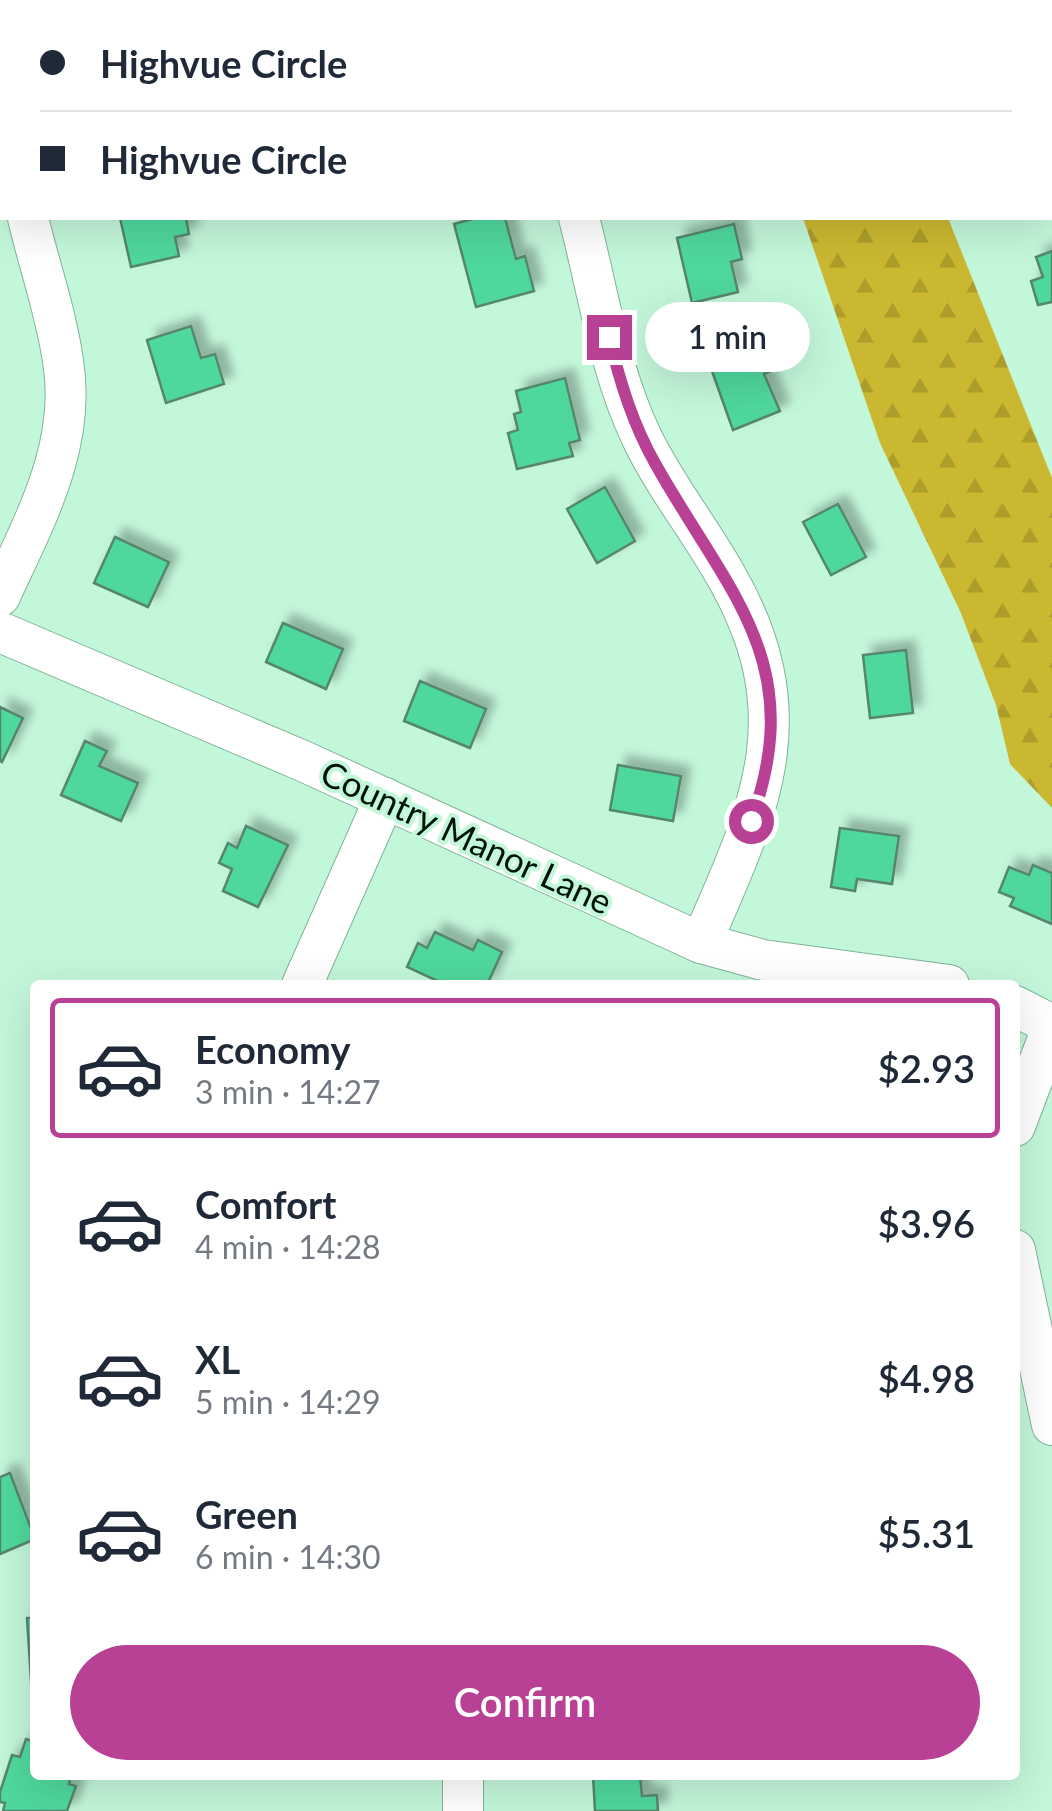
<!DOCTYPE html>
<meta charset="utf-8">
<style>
:root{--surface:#fff;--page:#f2f2f3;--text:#1f2937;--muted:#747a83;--line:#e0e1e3;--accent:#b84196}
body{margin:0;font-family:Lato,sans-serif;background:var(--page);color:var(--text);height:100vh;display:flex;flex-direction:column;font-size:38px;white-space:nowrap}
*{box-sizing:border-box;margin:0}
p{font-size:32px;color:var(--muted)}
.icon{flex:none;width:55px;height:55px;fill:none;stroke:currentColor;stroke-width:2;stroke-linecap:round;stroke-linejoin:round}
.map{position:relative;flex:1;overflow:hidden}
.panel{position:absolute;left:30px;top:980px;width:990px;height:800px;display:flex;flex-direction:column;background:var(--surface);border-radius:10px;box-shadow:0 10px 40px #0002}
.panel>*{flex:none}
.hud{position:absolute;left:0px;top:0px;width:1052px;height:220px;box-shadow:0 10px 40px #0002;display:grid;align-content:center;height:220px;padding:0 40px;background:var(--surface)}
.end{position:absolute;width:45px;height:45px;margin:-22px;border:12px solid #b84196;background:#fff;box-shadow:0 0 0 5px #fff}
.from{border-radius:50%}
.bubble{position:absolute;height:70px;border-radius:35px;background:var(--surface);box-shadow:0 10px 40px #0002;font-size:32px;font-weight:600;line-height:70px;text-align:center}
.hud b{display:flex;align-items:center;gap:35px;height:95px;font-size:38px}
.hud b+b{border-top:2px solid var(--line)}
.hud i{width:25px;height:25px;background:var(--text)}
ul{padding:18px 0 0;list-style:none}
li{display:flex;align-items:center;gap:30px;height:140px;margin:0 20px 15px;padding:0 20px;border:5px solid transparent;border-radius:10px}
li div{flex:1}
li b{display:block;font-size:38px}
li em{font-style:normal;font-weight:600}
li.selected{border-color:var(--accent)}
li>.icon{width:90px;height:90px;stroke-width:1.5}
.cta{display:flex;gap:20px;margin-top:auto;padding:20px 40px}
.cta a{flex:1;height:115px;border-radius:60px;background:var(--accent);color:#fff;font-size:40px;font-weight:600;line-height:115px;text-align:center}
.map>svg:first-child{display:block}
</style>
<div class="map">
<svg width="1052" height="1811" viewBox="0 0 1052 1811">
<defs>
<pattern id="forest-firs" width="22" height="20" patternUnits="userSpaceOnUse" patternTransform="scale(2.5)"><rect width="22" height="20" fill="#cbb831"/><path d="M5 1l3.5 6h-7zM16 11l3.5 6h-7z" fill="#ad9d2a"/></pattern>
<filter id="shadow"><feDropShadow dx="9" dy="-9" stdDeviation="5" flood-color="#0004"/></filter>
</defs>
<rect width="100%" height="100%" fill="#c3f7da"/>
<path fill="url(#forest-firs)" d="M803,218H948L1052,478V808L1010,764L996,705L960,611L880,443Z"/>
<g fill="#4fd89c" stroke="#56866d" stroke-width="2.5" filter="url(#shadow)">
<path d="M155,0H237L238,2H156Z"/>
<path d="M968,0H1009L1010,2H969Z"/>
<path d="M120,218H186L189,234L175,237L179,256L131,267Z"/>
<path d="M476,218H505L516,259L525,256L534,291L476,307L454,224Z"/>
<path d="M734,224L742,259L731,262L738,292L692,303L677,238Z"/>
<path d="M1052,251V302L1038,305L1031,281L1043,277L1036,257Z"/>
<path d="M191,326L201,358L215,354L224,384L166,403L147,340Z"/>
<path d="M760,339L773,370L764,374L780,411L733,430L708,360Z"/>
<path d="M565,378L580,440L569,443L573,456L517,469L508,433L518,430L514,414L521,412L516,391Z"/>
<path d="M605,487L635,541L597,563L567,509Z"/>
<path d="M838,504L866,557L831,575L803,522Z"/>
<path d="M115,537L169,562L148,607L94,583Z"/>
<path d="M283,623L343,649L326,689L266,662Z"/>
<path d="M906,650L913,713L870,718L863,655Z"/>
<path d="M420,681L486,709L470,748L404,721Z"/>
<path d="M0,707L23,718L2,762L0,761Z"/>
<path d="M85,741L107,751L99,766L138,783L121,821L61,795Z"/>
<path d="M618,765L681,776L673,821L610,810Z"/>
<path d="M246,826L288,845L258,907L223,891L232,869L219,863L228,843L237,848Z"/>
<path d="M840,828L899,836L892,884L857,879L855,891L831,887Z"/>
<path d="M1033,865L1052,873V924L1010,906L1014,898L999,892L1009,867L1029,875Z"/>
<path d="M435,932L473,950L478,940L502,952L487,985H446L407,967L418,943L427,948Z"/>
<path d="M10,1473L35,1539L0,1554V1477Z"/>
<path d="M27,1618H35V1697H32Z"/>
<path d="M26,1739L35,1742V1775H71L69,1784L76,1786L67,1811H3L5,1803L0,1802V1792L12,1755L20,1757Z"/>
<path d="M593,1775H640L642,1796L657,1795L658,1811H595Z"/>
</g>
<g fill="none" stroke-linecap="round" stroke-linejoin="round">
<defs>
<g id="minor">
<path d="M508,0L510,2"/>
<path d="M54,2L55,0"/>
<path d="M579,218C598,290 609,370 642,438C665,486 699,528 725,574C806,714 761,807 701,943"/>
<path d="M0,596C34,521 77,446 63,361C56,312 39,265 28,218"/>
<path d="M0,632L303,761L701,943L763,960L949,985"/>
<path d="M302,985L385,798"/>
<path d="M1015,1006L1052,1025"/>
<path d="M1015,1126L1052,1028"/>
<path d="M1015,1250L1052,1425"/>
<path d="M463,1811V1775"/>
</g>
</defs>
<use href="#minor" stroke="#81b398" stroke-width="42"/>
<use href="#minor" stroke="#fff" stroke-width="40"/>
</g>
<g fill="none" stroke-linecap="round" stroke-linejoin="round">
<path stroke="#b84196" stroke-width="12" d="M609,337C620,382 633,425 656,465C728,593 809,662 751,821"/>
</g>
<g text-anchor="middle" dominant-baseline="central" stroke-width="8" stroke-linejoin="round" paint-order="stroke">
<g font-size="35" fill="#011209" stroke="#c3f7da">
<text transform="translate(467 836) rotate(25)">Country Manor Lane</text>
</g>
</g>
</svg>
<i class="end from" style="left:751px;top:821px"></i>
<i class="end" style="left:609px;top:337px"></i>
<div class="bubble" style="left:645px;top:302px;width:165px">1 min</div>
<div class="hud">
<b><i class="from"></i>Highvue Circle</b>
<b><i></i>Highvue Circle</b>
</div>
<section class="panel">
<ul>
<li class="selected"><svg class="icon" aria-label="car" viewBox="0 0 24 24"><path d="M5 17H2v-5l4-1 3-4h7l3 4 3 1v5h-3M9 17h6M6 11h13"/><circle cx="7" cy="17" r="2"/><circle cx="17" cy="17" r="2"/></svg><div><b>Economy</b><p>3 min · 14:27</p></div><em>$2.93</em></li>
<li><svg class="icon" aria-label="car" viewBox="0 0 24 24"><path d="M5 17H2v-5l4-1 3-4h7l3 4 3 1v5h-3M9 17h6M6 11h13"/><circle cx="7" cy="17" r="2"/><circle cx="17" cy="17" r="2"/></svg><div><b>Comfort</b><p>4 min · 14:28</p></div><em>$3.96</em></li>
<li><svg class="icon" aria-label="car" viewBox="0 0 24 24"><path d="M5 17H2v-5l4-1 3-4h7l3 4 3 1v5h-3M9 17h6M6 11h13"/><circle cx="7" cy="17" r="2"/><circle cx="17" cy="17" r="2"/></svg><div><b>XL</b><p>5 min · 14:29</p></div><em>$4.98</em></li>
<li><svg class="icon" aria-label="car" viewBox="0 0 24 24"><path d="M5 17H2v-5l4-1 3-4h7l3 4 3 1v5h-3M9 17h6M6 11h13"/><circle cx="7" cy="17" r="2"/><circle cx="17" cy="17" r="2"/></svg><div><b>Green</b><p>6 min · 14:30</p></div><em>$5.31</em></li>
</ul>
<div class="cta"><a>Confirm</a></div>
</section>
</div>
